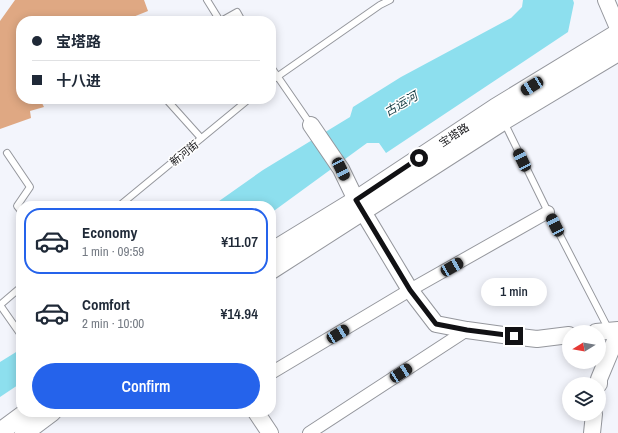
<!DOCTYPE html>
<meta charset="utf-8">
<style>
:root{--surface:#fff;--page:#f6f6f7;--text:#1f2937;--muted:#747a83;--line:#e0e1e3;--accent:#2563eb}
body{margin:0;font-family:"Archivo Narrow","Noto Sans SC",sans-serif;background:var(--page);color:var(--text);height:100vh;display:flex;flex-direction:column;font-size:15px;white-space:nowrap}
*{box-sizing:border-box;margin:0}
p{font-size:13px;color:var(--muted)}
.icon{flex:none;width:22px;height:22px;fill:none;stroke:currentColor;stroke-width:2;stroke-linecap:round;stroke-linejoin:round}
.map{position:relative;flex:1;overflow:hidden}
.sheet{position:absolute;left:16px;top:201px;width:260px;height:216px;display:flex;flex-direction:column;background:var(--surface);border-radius:16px;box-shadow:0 2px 10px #0003}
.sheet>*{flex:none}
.top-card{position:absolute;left:16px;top:16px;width:260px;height:88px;border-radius:16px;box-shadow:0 2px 10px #0003;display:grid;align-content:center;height:88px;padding:0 16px;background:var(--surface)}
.needle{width:26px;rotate:259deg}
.fabs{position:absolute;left:562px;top:325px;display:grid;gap:8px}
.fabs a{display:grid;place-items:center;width:44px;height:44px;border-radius:50%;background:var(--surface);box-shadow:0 2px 10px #0003;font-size:20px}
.end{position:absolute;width:18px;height:18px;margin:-9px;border:5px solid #111114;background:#fff;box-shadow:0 0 0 2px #fff}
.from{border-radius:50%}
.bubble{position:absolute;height:28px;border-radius:14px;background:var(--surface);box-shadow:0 2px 10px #0003;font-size:13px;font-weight:600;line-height:28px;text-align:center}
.car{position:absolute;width:12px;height:24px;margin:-12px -6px;border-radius:5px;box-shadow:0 0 3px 1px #0007;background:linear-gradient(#222 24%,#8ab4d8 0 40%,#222 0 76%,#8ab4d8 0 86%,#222 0)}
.top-card b{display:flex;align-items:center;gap:14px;height:38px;font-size:15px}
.top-card b+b{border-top:1px solid var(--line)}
.top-card i{width:10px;height:10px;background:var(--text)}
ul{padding:7px 0 0;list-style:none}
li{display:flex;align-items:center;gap:12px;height:66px;margin:0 8px 6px;padding:0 8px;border:2px solid transparent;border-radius:16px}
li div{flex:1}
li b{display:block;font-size:15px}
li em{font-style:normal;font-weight:600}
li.on{border-color:var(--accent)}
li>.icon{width:36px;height:36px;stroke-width:1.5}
.cta{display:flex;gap:8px;margin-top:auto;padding:8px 16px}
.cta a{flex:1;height:46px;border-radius:24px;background:var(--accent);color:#fff;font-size:16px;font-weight:600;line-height:46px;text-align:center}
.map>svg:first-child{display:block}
</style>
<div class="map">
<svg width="618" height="433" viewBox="0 0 618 433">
<rect width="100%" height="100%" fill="#f3f5fc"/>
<g fill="#8ddfee">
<path d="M523,0H573L574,3L568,32L386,153L379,143H367L271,213V206H212L263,170L350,117L353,107L401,77L511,18L522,7Z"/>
<path d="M21,349V383L0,397V362Z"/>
</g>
<path fill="#dfa883" d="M15,0H144L148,11L123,21H21V99H46L41,101L44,107L30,111L31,118L0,129V21Z"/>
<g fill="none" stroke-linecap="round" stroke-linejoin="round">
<defs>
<g id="service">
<path d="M207,0L220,21"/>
<path d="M221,21L237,12L242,21"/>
<path d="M271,67L311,125"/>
<path d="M271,81L380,5L390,0"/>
<path d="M166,99L201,138"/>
<path d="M504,122L548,212L609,330"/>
<path d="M7,153L30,187L17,206L21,211"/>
<path d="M119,206L249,99"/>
<path d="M0,305L21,335"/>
<path d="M0,305L21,287"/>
</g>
<g id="minor">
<path d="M271,373L410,290L548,212"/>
<path d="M309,433L467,330"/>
</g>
<g id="tertiary">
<path d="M606,0L618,28"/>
<path d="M311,125L341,169L356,200L410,290L436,324L467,330L503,335L537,339L569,335"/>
<path d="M596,332L618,330"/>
<path d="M599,384V379L614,343L618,334"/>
<path d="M256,412L270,433"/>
<path d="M592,433L594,414"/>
</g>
<g id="secondary">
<path d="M271,252L356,200L495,108L618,33"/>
<path d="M271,270L503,121L618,52"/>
<path d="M0,432L27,412"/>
<path d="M24,433L52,412"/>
</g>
</defs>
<use href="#service" stroke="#95979d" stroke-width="8"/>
<use href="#minor" stroke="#95979d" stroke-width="14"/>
<use href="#tertiary" stroke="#95979d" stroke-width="18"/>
<use href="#secondary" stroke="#95979d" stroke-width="20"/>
<use href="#service" stroke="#fff" stroke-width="6"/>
<use href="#minor" stroke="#fff" stroke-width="12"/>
<use href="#tertiary" stroke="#fff" stroke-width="16"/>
<use href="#secondary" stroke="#fff" stroke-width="18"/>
</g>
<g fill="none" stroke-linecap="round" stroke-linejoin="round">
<path stroke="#111114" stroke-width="5" d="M419,158L356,200L410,290L436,324L467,330L514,336"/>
</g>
<g text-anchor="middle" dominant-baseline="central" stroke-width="3" stroke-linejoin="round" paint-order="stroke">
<g font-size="11" fill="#111114" stroke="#fff">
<text transform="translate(454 135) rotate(-33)">宝塔路</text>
<text transform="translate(184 153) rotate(-39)">新河街</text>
</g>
<g font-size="12" font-style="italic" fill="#173e45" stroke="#fff">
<text transform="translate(401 104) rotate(-30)">古运河</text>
</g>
</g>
</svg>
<div class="fabs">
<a><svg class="needle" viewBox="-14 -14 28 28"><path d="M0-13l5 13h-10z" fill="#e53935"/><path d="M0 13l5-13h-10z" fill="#747a83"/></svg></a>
<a><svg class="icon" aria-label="layers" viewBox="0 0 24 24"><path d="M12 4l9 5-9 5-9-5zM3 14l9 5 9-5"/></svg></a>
</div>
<i class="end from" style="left:419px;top:158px"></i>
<i class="end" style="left:514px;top:336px"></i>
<div class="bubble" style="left:481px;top:278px;width:66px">1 min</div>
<i class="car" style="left:532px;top:86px;rotate:238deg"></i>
<i class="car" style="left:522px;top:160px;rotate:334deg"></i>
<i class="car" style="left:341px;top:169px;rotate:154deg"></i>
<i class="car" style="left:555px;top:225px;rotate:333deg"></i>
<i class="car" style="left:452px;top:267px;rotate:60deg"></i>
<i class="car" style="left:338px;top:334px;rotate:59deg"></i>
<i class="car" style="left:401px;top:373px;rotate:57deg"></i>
<div class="top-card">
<b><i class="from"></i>宝塔路</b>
<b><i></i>十八进</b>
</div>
<section class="sheet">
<ul>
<li class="on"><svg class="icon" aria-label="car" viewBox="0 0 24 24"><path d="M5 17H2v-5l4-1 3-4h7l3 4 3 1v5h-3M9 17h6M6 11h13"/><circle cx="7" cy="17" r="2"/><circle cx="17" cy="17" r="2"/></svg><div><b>Economy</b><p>1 min · 09:59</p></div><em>¥11.07</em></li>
<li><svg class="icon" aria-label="car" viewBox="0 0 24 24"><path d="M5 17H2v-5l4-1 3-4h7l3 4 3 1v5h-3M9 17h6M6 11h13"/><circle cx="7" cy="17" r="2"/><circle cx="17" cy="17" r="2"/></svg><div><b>Comfort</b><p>2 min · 10:00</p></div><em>¥14.94</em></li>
</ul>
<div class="cta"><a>Confirm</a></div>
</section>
</div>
